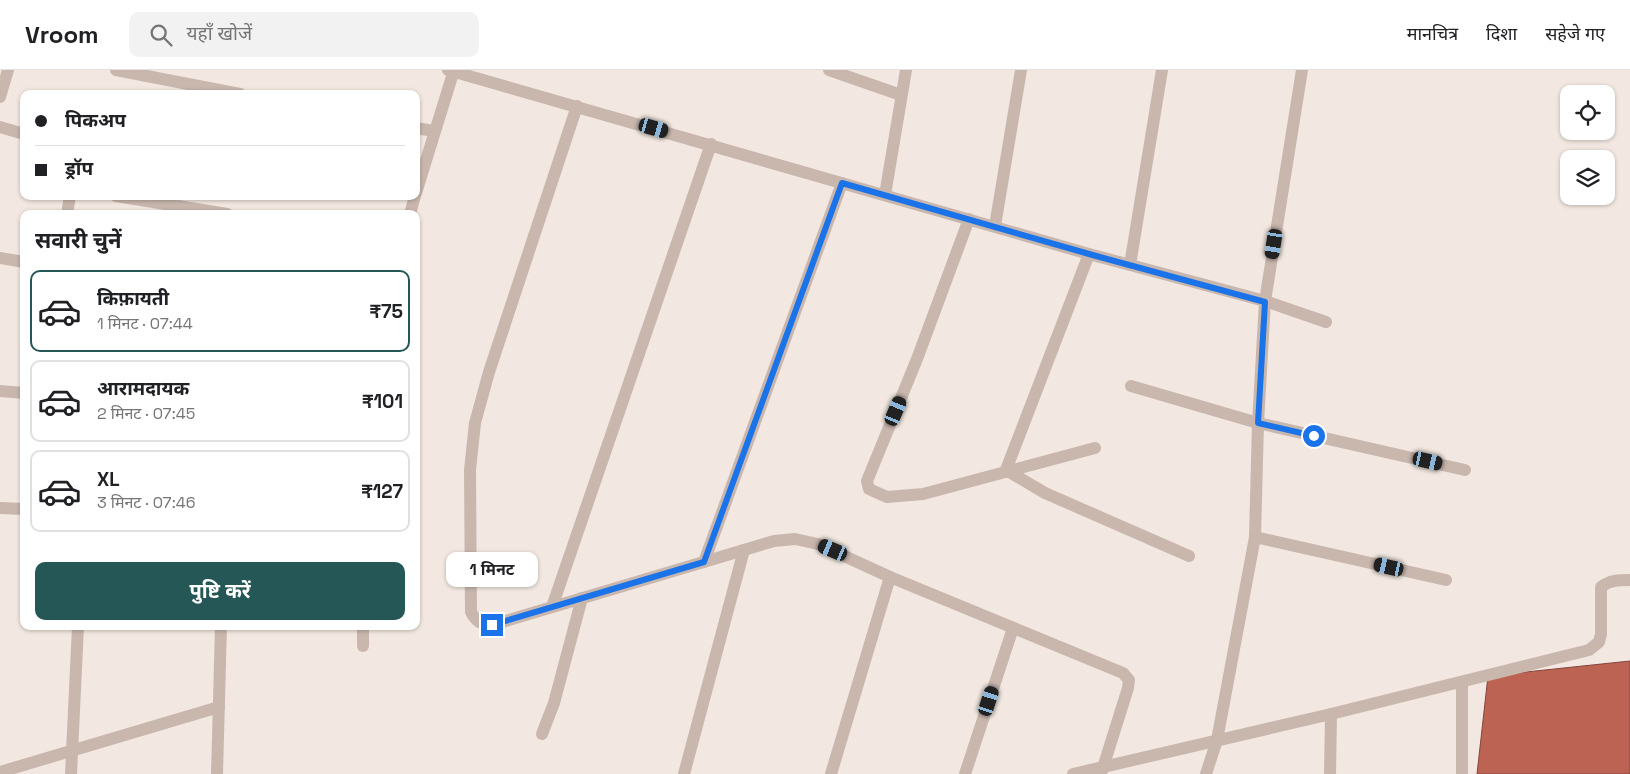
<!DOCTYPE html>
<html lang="hi">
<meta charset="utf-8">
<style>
:root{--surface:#fff;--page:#f2f2f2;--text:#202124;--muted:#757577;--line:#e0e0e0;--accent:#245755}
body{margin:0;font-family:"Space Grotesk","Noto Sans Devanagari",sans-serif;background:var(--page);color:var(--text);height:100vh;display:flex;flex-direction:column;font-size:19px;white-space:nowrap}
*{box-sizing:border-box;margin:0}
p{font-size:16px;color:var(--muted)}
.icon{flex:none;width:28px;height:28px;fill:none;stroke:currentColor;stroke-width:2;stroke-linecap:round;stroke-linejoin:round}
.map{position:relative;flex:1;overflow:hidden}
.panel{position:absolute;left:20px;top:140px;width:400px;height:420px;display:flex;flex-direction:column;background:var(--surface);border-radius:10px;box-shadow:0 1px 4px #0004}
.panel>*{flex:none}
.guide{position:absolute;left:20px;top:20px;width:400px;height:110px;border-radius:10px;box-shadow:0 1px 4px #0004;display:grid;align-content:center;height:110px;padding:0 15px;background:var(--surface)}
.buttons{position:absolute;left:1560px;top:15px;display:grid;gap:10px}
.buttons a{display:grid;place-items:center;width:55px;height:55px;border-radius:10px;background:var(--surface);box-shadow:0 1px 4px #0004;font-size:25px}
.end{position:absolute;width:22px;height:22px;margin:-11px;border:6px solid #1a73e8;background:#fff;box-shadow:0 0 0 2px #fff}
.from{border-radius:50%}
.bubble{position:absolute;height:35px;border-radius:10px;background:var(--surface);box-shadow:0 1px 4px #0004;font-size:16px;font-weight:700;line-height:35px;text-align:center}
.car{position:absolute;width:15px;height:30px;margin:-15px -8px;border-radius:6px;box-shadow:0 0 4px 1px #0007;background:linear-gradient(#222 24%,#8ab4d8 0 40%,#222 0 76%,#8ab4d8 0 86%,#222 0)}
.guide b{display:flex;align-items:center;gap:18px;height:48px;font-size:19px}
.guide b+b{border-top:1px solid var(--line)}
.guide i{width:12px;height:12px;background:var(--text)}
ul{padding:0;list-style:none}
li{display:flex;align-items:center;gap:15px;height:82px;margin:0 10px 8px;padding:0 5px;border:2px solid var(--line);border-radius:10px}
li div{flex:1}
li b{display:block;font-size:19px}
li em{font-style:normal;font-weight:700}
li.current{border-color:var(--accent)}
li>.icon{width:45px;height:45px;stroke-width:1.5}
h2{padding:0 15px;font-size:22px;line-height:60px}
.action{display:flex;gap:10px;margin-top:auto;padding:10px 15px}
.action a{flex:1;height:58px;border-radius:10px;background:var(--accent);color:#fff;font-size:20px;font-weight:700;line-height:58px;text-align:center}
header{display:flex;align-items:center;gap:30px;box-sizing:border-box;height:70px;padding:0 25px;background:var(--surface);border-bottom:1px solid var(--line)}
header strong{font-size:24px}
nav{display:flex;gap:28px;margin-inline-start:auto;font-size:18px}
.search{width:350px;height:45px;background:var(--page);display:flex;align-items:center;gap:12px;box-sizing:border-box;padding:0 18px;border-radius:10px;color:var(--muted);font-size:19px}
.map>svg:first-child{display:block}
</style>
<header>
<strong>Vroom</strong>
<div class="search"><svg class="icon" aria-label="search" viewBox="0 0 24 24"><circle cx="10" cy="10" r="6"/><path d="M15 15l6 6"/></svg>यहाँ खोजें</div>
<nav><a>मानचित्र</a><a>दिशा</a><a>सहेजे गए</a></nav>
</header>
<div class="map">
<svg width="1630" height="704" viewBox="0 0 1630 704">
<rect width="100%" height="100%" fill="#f2e8e1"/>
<path fill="#bd6354" stroke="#84453b" d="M1630,591V704H1477L1488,606Z"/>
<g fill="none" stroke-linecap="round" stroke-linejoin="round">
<g stroke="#c9b7ae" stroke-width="12">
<path d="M116,0L240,24"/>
<path d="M448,0L1089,184L1265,231L1326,252"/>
<path d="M829,0L901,25"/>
<path d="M0,27L8,0"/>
<path d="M577,36L489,302L475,353L470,400L471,542C476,551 481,555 492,555L774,471L795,469L818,474L890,507L1123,603L1129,610L1128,618L1101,704"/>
<path d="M0,57L24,64"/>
<path d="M416,58L434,61"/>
<path d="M416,123L454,0"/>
<path d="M885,125L906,0"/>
<path d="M116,126L227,144"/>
<path d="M67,144L70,126"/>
<path d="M410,144L415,126"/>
<path d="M969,149L917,289L867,411L869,419L887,427L923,424L1095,378"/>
<path d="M995,156L1021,0"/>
<path d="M1089,184L1006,400L1045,423L1189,486"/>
<path d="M0,188L24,192"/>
<path d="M1130,195L1162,0"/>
<path d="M1131,316L1258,353L1465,400"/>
<path d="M0,321L24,323"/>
<path d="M0,438L24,439"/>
<path d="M1255,467L1446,510"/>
<path d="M704,492L842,113"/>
<path d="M552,537L711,74"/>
<path d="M363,556V576"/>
<path d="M1462,612V704"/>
<path d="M542,664L554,633L582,528"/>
<path d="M0,702L219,637"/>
<path d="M71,704L78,556"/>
<path d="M217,704L221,556"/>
<path d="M684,704L744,480"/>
<path d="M831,704L890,507"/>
<path d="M965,704L1013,558"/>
<path d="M1073,704L1331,644L1589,580L1599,572L1601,564V517C1610,510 1619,510 1630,510"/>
<path d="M1206,704L1217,670L1255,467L1258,353L1265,231L1302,0"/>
<path d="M1330,704L1331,644"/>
</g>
</g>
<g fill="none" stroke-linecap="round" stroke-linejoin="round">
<path stroke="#1a73e8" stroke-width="6" d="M492,555L704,492L842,113L1089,184L1265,232L1258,353L1314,366"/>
</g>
</svg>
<div class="buttons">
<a><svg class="icon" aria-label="locate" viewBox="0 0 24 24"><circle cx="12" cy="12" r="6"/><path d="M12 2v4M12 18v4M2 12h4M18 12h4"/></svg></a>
<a><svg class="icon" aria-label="layers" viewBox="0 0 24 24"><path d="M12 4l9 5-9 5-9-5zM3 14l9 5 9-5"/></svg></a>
</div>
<i class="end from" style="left:1314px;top:366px"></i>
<i class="end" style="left:492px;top:555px"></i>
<div class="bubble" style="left:446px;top:482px;width:92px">1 मिनट</div>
<i class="car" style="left:654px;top:58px;rotate:106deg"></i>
<i class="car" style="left:1274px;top:174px;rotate:189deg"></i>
<i class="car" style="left:896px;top:341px;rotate:23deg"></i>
<i class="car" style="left:1428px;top:391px;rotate:103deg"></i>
<i class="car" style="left:833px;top:480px;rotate:293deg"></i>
<i class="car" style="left:1389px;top:497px;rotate:283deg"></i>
<i class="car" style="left:989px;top:631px;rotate:18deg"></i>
<div class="guide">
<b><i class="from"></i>पिकअप</b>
<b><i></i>ड्रॉप</b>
</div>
<section class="panel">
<h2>सवारी चुनें</h2>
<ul>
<li class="current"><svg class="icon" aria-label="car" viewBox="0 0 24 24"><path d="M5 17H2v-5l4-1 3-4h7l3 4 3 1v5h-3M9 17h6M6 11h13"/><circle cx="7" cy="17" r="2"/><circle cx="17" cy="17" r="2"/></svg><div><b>किफ़ायती</b><p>1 मिनट · 07:44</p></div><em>₹75</em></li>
<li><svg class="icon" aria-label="car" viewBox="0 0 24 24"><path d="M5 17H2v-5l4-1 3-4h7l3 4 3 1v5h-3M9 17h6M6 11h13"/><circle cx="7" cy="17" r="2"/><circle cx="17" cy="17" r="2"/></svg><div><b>आरामदायक</b><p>2 मिनट · 07:45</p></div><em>₹101</em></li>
<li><svg class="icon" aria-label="car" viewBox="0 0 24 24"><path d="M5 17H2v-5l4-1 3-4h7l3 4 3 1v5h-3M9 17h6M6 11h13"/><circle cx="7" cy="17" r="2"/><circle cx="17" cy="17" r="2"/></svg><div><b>XL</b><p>3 मिनट · 07:46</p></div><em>₹127</em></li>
</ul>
<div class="action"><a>पुष्टि करें</a></div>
</section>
</div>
